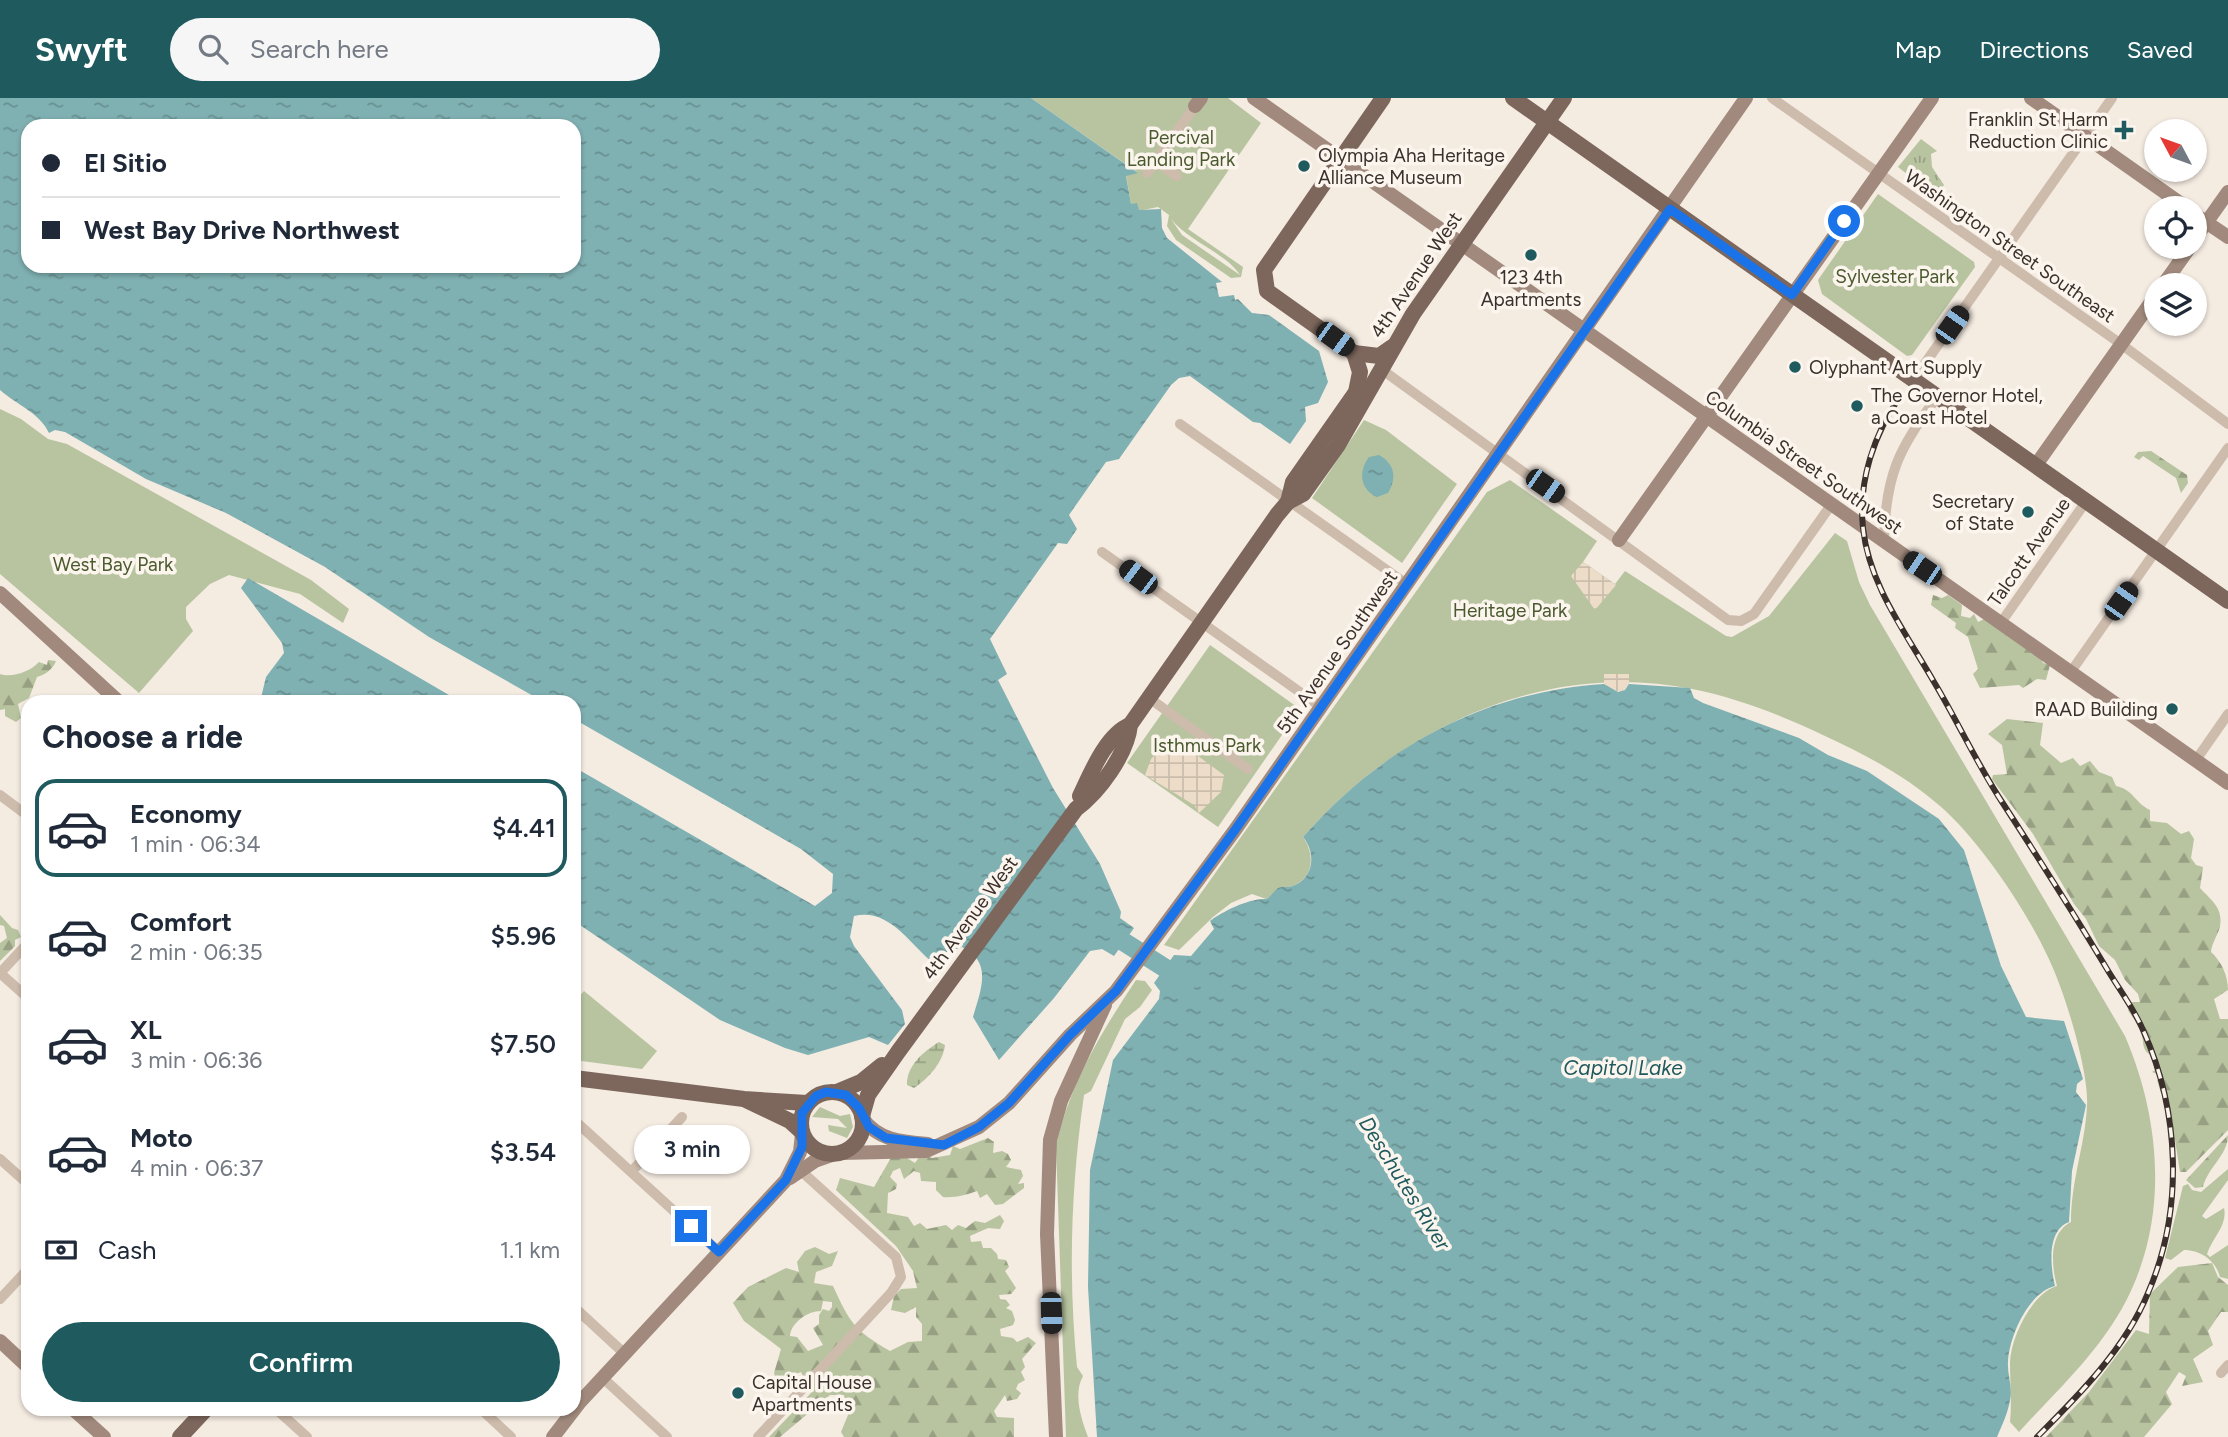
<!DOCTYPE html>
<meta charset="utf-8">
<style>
:root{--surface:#fff;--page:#f6f6f7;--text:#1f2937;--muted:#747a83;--line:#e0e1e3;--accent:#1f5a5e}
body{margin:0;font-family:Figtree,sans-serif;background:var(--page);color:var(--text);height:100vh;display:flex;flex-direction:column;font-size:26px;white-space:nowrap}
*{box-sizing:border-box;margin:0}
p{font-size:23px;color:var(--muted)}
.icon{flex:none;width:38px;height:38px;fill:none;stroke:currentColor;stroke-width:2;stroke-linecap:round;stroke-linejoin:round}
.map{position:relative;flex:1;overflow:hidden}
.drawer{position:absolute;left:21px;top:597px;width:560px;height:721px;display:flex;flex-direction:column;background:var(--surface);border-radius:21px;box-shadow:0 2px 5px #0004}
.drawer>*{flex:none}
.guide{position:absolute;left:21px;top:21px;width:560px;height:154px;border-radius:21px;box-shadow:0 2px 5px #0004;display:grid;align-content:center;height:154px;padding:0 21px;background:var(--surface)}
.needle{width:46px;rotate:311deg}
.buttons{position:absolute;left:2144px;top:21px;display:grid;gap:14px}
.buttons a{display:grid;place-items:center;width:63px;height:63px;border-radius:50%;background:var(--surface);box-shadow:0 2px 5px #0004;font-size:35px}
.end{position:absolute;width:32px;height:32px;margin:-16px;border:9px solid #1a73e8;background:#fff;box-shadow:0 0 0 4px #fff}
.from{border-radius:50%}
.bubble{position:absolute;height:49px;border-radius:24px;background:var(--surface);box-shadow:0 2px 5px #0004;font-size:23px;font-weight:600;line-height:49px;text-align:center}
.car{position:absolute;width:21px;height:42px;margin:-21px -10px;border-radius:9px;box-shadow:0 0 5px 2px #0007;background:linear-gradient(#222 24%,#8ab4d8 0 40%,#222 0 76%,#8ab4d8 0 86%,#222 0)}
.guide b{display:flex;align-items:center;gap:24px;height:66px;font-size:26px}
.guide b+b{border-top:2px solid var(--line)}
.guide i{width:18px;height:18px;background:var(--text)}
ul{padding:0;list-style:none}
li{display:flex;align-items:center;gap:21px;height:98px;margin:0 14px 10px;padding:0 7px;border:4px solid transparent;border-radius:21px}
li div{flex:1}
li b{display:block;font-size:26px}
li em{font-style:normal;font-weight:600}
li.current{border-color:var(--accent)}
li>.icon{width:63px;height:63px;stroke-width:1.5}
h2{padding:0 21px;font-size:32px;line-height:84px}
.pay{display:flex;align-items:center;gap:18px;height:77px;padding:0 21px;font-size:26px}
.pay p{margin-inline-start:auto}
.primary-button{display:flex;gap:14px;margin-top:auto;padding:14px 21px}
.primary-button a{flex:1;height:80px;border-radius:42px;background:var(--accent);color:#fff;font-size:28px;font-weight:600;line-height:80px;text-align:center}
header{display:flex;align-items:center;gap:42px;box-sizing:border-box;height:98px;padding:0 35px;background:var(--accent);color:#fff}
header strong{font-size:33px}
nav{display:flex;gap:38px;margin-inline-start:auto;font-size:24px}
.search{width:490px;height:63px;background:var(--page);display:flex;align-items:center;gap:18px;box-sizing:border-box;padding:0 24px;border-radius:38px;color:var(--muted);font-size:26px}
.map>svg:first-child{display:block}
</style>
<header>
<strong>Swyft</strong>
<div class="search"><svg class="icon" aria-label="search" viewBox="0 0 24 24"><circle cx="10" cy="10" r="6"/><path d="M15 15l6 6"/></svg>Search here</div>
<nav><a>Map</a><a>Directions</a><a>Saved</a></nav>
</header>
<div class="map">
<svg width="2228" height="1339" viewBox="0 0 2228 1339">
<defs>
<pattern id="grass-tufts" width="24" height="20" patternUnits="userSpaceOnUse" patternTransform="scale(1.75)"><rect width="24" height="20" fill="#b8c4a0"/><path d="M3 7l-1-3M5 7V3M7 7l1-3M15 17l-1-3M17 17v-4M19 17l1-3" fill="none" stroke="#97a083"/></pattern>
<pattern id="forest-firs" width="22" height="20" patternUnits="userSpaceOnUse" patternTransform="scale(1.75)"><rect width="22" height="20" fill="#b8c4a0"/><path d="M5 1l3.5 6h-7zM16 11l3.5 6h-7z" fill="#97a083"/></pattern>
<pattern id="wetland-marsh" width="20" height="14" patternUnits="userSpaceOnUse" patternTransform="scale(1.75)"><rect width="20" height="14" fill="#b8c4a0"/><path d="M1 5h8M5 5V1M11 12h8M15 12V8" fill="none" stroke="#97a083"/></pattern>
<pattern id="plaza-grid" width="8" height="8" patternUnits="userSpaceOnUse" patternTransform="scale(1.75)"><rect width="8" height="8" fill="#ecdcc8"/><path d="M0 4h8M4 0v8" fill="none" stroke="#cbbdac"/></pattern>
<pattern id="water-ripples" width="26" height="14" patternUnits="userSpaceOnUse" patternTransform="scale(1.75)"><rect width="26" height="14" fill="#7fb0b2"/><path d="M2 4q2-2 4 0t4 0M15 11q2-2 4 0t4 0" fill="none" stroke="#699091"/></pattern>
</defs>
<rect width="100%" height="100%" fill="#f4ebe1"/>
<path fill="url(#grass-tufts)" d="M1921,41L1937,53L1931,56L1932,69L1944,87L1936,99L1898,69Z"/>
<g fill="url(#forest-firs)" fill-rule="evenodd">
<path d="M2151,353L2187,377L2188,385L2181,395L2176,380L2143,358L2139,362L2134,359L2138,354Z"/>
<path d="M1933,497L1942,500L1948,497L1962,507L1961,518L1970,520L1974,516L1978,524L1988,519L2040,559L2043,565L2050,567L2046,582L2037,581L2023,590L2019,587L1980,590L1973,576L1978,571L1968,539L1955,530L1956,525L1931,507Z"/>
<path d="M48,562L56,563C53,571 45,577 37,579L29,600L18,606L21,620L16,624L5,618V611L0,612V576C11,580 30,574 39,564L47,567Z"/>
<path d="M2007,621L2043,625L2040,647L2061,665L2073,660L2080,668L2090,663L2099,674L2112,679L2116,688C2133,691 2136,706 2150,712V723L2167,725L2181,736L2189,733L2194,741L2191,760L2196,767L2203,769L2200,790C2212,803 2225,811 2219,832C2216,840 2212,845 2211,854C2221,863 2228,877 2228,892L2214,901L2220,921H2228V1032L2186,1074H2180L2175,1042L2169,1039L2173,1024L2166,1019L2168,1003L2161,995L2157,982L2164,979L2152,974L2155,972L2157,959C2139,955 2145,944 2141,932C2139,926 2131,918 2128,912L2132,904H2140L2138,896L2125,882L2115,862L2099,848L2086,821L2074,806L2033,736L1992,681L1993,677L2007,676L2002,647L1988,636Z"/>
<path d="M0,817L12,830L18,832L21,839L15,842V848L0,863V845L7,840L4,828L0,827Z"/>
<path d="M2228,1037C2228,1057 2208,1069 2203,1089L2195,1090L2186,1082Z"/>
<path d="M988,1040L994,1044L993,1055L1002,1053L1008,1056L1011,1062L1006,1069L1021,1072L1023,1078L1018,1086L1024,1085V1090L1003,1106L995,1107L987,1096L980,1100L977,1093C966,1097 954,1100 943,1099L936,1092V1084L921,1083L920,1075L914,1073L904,1081L900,1070L893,1073L890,1079L897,1086L896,1091L888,1095L887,1115L908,1119L914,1128L920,1125L927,1131L946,1127L952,1132L958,1127L966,1130L975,1123L985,1125L1000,1117L1004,1123L1000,1131L988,1130L970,1138L971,1144L981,1143L983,1150H991L997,1156L998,1161L1006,1162L1009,1169L1005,1173L1016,1190L1011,1196L999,1197L1000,1201L1006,1202L1010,1207L1006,1210L1012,1213L1015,1222L1013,1227L1000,1231L1001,1238L1013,1240L1017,1244L1028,1239L1036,1245L1022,1261L1025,1269L1021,1274L1025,1282L1018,1286L1016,1291L1021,1295L1017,1301L1007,1303L1005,1297L994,1313L997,1319L1014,1320V1339H844L841,1334L848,1317L844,1297H830L780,1339H769L811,1295L801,1274L777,1283L774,1275L781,1251L744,1223L733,1205L748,1189L786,1170L799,1174L797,1164L805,1153L815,1149L829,1156L838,1153L832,1168L816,1174L814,1185L833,1188C850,1225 854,1232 890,1253L908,1244L922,1243V1226L916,1219V1209L905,1215L891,1212L894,1198L901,1191L917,1190L913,1173L896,1148L836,1092L840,1080L874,1089L892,1058L902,1057L915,1065L921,1056L932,1060L950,1057L953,1048L960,1051ZM823,1203L832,1204V1209L829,1213L823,1211L819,1217V1226L813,1230L823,1247L808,1253L797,1239L790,1238C791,1225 807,1213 821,1213Z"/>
<path d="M2212,1165L2218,1179L2228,1187V1214H2221L2208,1233L2213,1247L2193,1261L2203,1284L2182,1288L2186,1278L2179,1274L2166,1294L2172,1306L2144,1339H2046L2089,1294L2136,1232L2149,1236L2150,1196L2178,1169Z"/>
</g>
<path fill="url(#wetland-marsh)" d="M939,944L945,947C943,964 929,980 914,990L907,987C906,968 924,953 939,944Z"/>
<g fill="#b8c4a0" fill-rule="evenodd">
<path d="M1031,0H1228L1261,25L1188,131L1243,169L1241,179L1231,180L1176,142L1167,128L1169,117L1158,109L1138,113L1131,106L1126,77L1137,74ZM1171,121C1188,143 1226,155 1240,177L1182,137Z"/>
<path d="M1878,96L1974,164L1975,169L1912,257L1907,258L1822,196L1818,182Z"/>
<path d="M0,311L21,321L48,341L67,346L311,482L349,511L343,525L300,496L229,477L210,486L186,509V521L193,533L139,595L0,476Z"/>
<path d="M1364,322L1386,332L1457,386L1402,465L1312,400Z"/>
<path d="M1510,382L1597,443L1583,464L1615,486L1625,473L1726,538L1732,539L1769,518L1835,435L1847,443L1859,484L1870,507L2125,938C2166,1034 2170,1146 2107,1234C2082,1270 2049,1301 2019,1334L2010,1324C2012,1304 2010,1285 2010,1264C2011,1239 2032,1195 2057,1188C2051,1167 2049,1135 2071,1124C2071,1082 2085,1048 2087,1008C2089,979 2071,917 2060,888C2041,833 1985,747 1940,708C1907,679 1865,656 1825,638C1783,618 1738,600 1692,591C1546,561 1398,630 1303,739C1314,755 1315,777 1295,787C1290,790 1283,788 1279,790C1276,792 1270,799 1266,801L1252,796L1231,805L1213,819L1179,852L1164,847L1487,394Z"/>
<path d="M1210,547L1300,611L1218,729L1127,665Z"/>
<path d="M1136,882L1145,883L1152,892L1140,909L1125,921L1091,993L1084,997C1071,1087 1068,1178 1077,1269L1083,1278C1073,1296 1081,1320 1088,1339H1066L1056,1048C1070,985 1101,935 1136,882Z"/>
<path d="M584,893L657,953L642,971L574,962V905Z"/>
<path d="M820,1009L840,1018L850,1016L853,1029L847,1040L829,1033L828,1027L847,1030L838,1021L812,1019Z"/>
<path d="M2228,1071V1082L2202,1118L2206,1121L2224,1110C2228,1127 2212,1140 2207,1156L2210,1159L2228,1147V1181L2220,1179C2216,1163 2201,1152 2184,1152L2171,1162L2165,1160L2183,1088L2188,1086L2192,1092L2201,1094Z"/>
</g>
<g fill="url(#plaza-grid)">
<path d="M1583,464L1616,487L1595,512L1571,478Z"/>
<path d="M1604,576H1629V588L1622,594L1611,592L1604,586Z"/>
<path d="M1172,639L1224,677L1221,694L1199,715L1194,707L1145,677L1151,661Z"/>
</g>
<g fill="url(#water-ripples)" fill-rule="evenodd">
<path d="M0,0H1031L1138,75L1126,78L1131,106L1137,105L1139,112L1161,111L1162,130L1167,140L1222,184L1216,185L1219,199L1234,197L1235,202L1238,201L1252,215L1269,217L1319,253L1328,284L1318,305L1305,309L1306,323L1290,346L1260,325L1253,324L1190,278L1179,280L1171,287L1119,361L1106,364L1069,417L1077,431L1067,446L1058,445L990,541L1007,576L998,582L1053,690L1100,766L1121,814L1120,820L1134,830L1114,858L1102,851L1090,853L1054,900L999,962L973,919C981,891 993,864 962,849L947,854L933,865C908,844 889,810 854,818L850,839L854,848L902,912L905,926L888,947L869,939L808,957L785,950L720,922L574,823V669L815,808L832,795L833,776L801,751L574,621V604H544L429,539L325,469L226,415L146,381L65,334L55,332L49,335C40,315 17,307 0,292ZM28,28H574V168H28Z"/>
<path d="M1379,357C1395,366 1397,380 1388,395L1377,399C1360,392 1358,373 1369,359Z"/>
<path d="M248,480L461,604H260L266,579L284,555L282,545L241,490Z"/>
<path d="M1604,586L1618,594L1625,592L1629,586L1690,590L1694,600L1703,605L1799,640L1828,657L1867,673L1939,721L1964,752L2001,868L2026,919L2064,923L2083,981L2077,986L2076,994L2086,1007L2072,1073L2069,1124C2047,1132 2050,1168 2055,1188C2029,1194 2009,1238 2008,1264C2007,1276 2013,1290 2010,1302C2008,1315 2002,1327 1997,1339H1097L1088,1189L1090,1072L1113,962L1159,901L1160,893L1154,885L1174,857L1191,858L1214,831L1210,823C1223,813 1250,800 1266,801C1270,799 1276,791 1278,790C1282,788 1290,790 1295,787C1314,778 1316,755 1303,739C1382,649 1484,594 1604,586Z"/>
</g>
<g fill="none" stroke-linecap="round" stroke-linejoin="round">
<path stroke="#7fb0b2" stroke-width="19" d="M1124,844L1187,884"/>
<g stroke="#cdbbac" stroke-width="10">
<path d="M1772,0L2121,246L2228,326"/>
<path d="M1155,63L1177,78"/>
<path d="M1147,75L1195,8"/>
<path d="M1381,271L1728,522L1741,523L1754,516L1831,407"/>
<path d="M1914,281L2112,0"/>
<path d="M1180,326L1408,487"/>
<path d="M1884,444C1885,378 1899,349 1938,298"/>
<path d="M1102,454L1321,609"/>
<path d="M2000,526L2087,402"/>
<path d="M2070,575L2228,350"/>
<path d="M1149,600L1248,671"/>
<path d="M2196,662L2228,616"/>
<path d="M0,697L28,718"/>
<path d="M0,875L28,845"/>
<path d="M0,875L28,900"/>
<path d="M574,1022L719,1154"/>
<path d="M0,1061L28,1086"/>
<path d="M632,1073L682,1019"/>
<path d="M0,1201L28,1171"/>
<path d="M574,1209L626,1257"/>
<path d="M2221,1275L2228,1267"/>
<path d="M604,1281L667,1339"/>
<path d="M276,1311L307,1339"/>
<path d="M481,1311L511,1339"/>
<path d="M758,1339L891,1195L901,1179L896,1159L800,1072"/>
</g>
<g stroke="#a18a7d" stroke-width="14">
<path d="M1254,0L2228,685"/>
<path d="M2031,0L2187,110"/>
<path d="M1195,8L1201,0"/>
<path d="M2194,116L2228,139"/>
<path d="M2194,142L2228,94"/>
<path d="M2163,187L2190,149"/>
<path d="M2036,367L2156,197"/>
<path d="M1619,442L1932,0"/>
<path d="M0,495L119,604"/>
<path d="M862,1020C879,1043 902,1044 928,1046"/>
<path d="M841,1055L926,1053L979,1029L1009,1005L1070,937L1116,893L1235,732L1746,0"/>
<path d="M790,1080L815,1063L832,1057"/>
<path d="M0,1243L28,1269"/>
<path d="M73,1311L104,1339"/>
<path d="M553,1339L580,1304L786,1082L800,1054L802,1036"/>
<path d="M1056,1339L1047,1136L1050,1042L1061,1003L1105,907"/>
</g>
<g stroke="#7d675c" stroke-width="16">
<path d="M1513,0L2228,503"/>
<path d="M1354,255L1379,258L1392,249"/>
<path d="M1288,404L1293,384L1356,294L1360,274L1354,255L1267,193L1264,172L1383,0"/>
<path d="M1080,698C1091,675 1106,637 1130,627"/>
<path d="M574,980L744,1001L807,1005"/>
<circle cx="832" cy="1025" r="31"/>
<path d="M837,994L861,984L882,967"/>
<path d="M746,1002L790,1023L802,1034"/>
<path d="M862,1018L868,997L898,954L1076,711C1099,694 1127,656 1130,627L1277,417L1288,404L1303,396L1338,347L1413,216L1564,0"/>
<path d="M180,1339L206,1311"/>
</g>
<defs>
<path id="rail" d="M1901,297C1874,336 1858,383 1863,430C1869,487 1906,535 1934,584C1958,624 1978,668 2004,707C2039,761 2074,816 2107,871C2119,891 2134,911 2143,932C2180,1014 2184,1112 2148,1195C2125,1251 2079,1297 2037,1339"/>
</defs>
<use href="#rail" stroke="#3b302b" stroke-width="6"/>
<use href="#rail" stroke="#fbf5ee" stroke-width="3.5" stroke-dasharray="10" stroke-linecap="butt"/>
</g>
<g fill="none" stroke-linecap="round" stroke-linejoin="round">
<path stroke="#1a73e8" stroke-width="9" d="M691,1128L719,1154L786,1082L802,1049V1015L816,998L826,994L846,997L859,1010L869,1029L886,1040L944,1047L979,1029L1009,1005L1070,937L1116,893L1235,732L1670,111L1792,197L1844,123"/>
</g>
<g fill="#1f5a5e" stroke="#fbf5ee" stroke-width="2.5">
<path d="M2120.5 21.5h7v7h7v7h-7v7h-7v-7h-7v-7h7z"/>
<circle cx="1304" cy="68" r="7"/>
<circle cx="1531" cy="157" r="7"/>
<circle cx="1795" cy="269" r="7"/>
<circle cx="1857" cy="308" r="7"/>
<circle cx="2028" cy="414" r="7"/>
<circle cx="2172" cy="611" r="7"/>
<circle cx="738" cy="1295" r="7"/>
</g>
<g text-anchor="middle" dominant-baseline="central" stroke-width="7" stroke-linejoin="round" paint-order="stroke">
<g font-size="19" fill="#3b302b" stroke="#fbf5ee" text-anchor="start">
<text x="2108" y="21" text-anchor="end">Franklin St Harm<tspan x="2108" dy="22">Reduction Clinic</tspan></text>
<text x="1318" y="57">Olympia Aha Heritage<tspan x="1318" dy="22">Alliance Museum</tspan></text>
<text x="1531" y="179" text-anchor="middle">123 4th<tspan x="1531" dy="22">Apartments</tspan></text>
<text x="1809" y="269">Olyphant Art Supply</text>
<text x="1871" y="297">The Governor Hotel,<tspan x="1871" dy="22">a Coast Hotel</tspan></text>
<text x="2014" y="403" text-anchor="end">Secretary<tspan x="2014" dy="22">of State</tspan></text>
<text x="2158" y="611" text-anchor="end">RAAD Building</text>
<text x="752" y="1284">Capital House<tspan x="752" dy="22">Apartments</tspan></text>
</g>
<g font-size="19" fill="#4a5a2e" stroke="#fbf5ee">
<text x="1181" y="39">Percival<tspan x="1181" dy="22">Landing Park</tspan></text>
<text x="1895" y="178">Sylvester Park</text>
<text x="113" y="466">West Bay Park</text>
<text x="1510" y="512">Heritage Park</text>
<text x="1207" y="647">Isthmus Park</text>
</g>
<g font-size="19" fill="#3b302b" stroke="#fbf5ee">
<text transform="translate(2010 148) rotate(35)">Washington Street Southeast</text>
<text transform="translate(1416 177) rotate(-56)">4th Avenue West</text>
<text transform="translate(1804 364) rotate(35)">Columbia Street Southwest</text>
<text transform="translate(2029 454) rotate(-55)">Talcott Avenue</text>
<text transform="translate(1337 554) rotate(-55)">5th Avenue Southwest</text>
<text transform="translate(970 820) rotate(-54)">4th Avenue West</text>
</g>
<g font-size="21" font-style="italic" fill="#1f5a5e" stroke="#fbf5ee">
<text x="1623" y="969">Capitol Lake</text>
<text transform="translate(1405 1085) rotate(58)">Deschutes River</text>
</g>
</g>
</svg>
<div class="buttons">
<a><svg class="needle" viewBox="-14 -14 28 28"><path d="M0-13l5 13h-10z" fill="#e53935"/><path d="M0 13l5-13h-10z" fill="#747a83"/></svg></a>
<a><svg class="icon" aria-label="locate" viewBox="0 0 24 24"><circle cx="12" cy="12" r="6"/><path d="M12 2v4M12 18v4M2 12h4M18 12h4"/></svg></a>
<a><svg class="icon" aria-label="layers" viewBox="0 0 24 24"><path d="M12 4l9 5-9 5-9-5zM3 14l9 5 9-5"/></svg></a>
</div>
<i class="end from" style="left:1844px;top:123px"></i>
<i class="end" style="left:691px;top:1128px"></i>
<div class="bubble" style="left:634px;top:1027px;width:116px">3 min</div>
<i class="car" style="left:1952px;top:227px;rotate:35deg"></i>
<i class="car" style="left:1335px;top:241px;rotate:126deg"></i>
<i class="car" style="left:1545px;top:388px;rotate:125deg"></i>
<i class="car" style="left:1922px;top:470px;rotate:304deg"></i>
<i class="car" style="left:1138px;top:479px;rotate:307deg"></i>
<i class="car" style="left:2121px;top:503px;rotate:35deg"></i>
<i class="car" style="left:1051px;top:1215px;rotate:178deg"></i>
<div class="guide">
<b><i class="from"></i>El Sitio</b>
<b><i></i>West Bay Drive Northwest</b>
</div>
<section class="drawer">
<h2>Choose a ride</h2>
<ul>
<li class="current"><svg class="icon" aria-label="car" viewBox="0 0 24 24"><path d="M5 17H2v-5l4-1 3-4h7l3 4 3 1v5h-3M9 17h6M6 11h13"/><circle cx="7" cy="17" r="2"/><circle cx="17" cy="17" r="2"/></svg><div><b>Economy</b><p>1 min · 06:34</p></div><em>$4.41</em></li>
<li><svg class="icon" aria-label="car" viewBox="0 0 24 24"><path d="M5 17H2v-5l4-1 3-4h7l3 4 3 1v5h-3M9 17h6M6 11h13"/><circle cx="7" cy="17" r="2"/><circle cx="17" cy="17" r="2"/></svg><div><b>Comfort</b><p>2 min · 06:35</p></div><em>$5.96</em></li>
<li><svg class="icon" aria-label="car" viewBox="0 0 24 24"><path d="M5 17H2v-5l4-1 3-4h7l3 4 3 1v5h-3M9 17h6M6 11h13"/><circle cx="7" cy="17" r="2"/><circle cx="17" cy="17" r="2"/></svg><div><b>XL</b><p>3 min · 06:36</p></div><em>$7.50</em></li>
<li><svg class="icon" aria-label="car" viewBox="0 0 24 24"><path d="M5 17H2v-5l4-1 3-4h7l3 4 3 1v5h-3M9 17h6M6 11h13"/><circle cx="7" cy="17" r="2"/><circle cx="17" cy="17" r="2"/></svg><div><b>Moto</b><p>4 min · 06:37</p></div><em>$3.54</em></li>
</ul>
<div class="pay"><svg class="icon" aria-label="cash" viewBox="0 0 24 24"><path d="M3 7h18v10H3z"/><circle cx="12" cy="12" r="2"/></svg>Cash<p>1.1 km</p></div>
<div class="primary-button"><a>Confirm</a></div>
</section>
</div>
